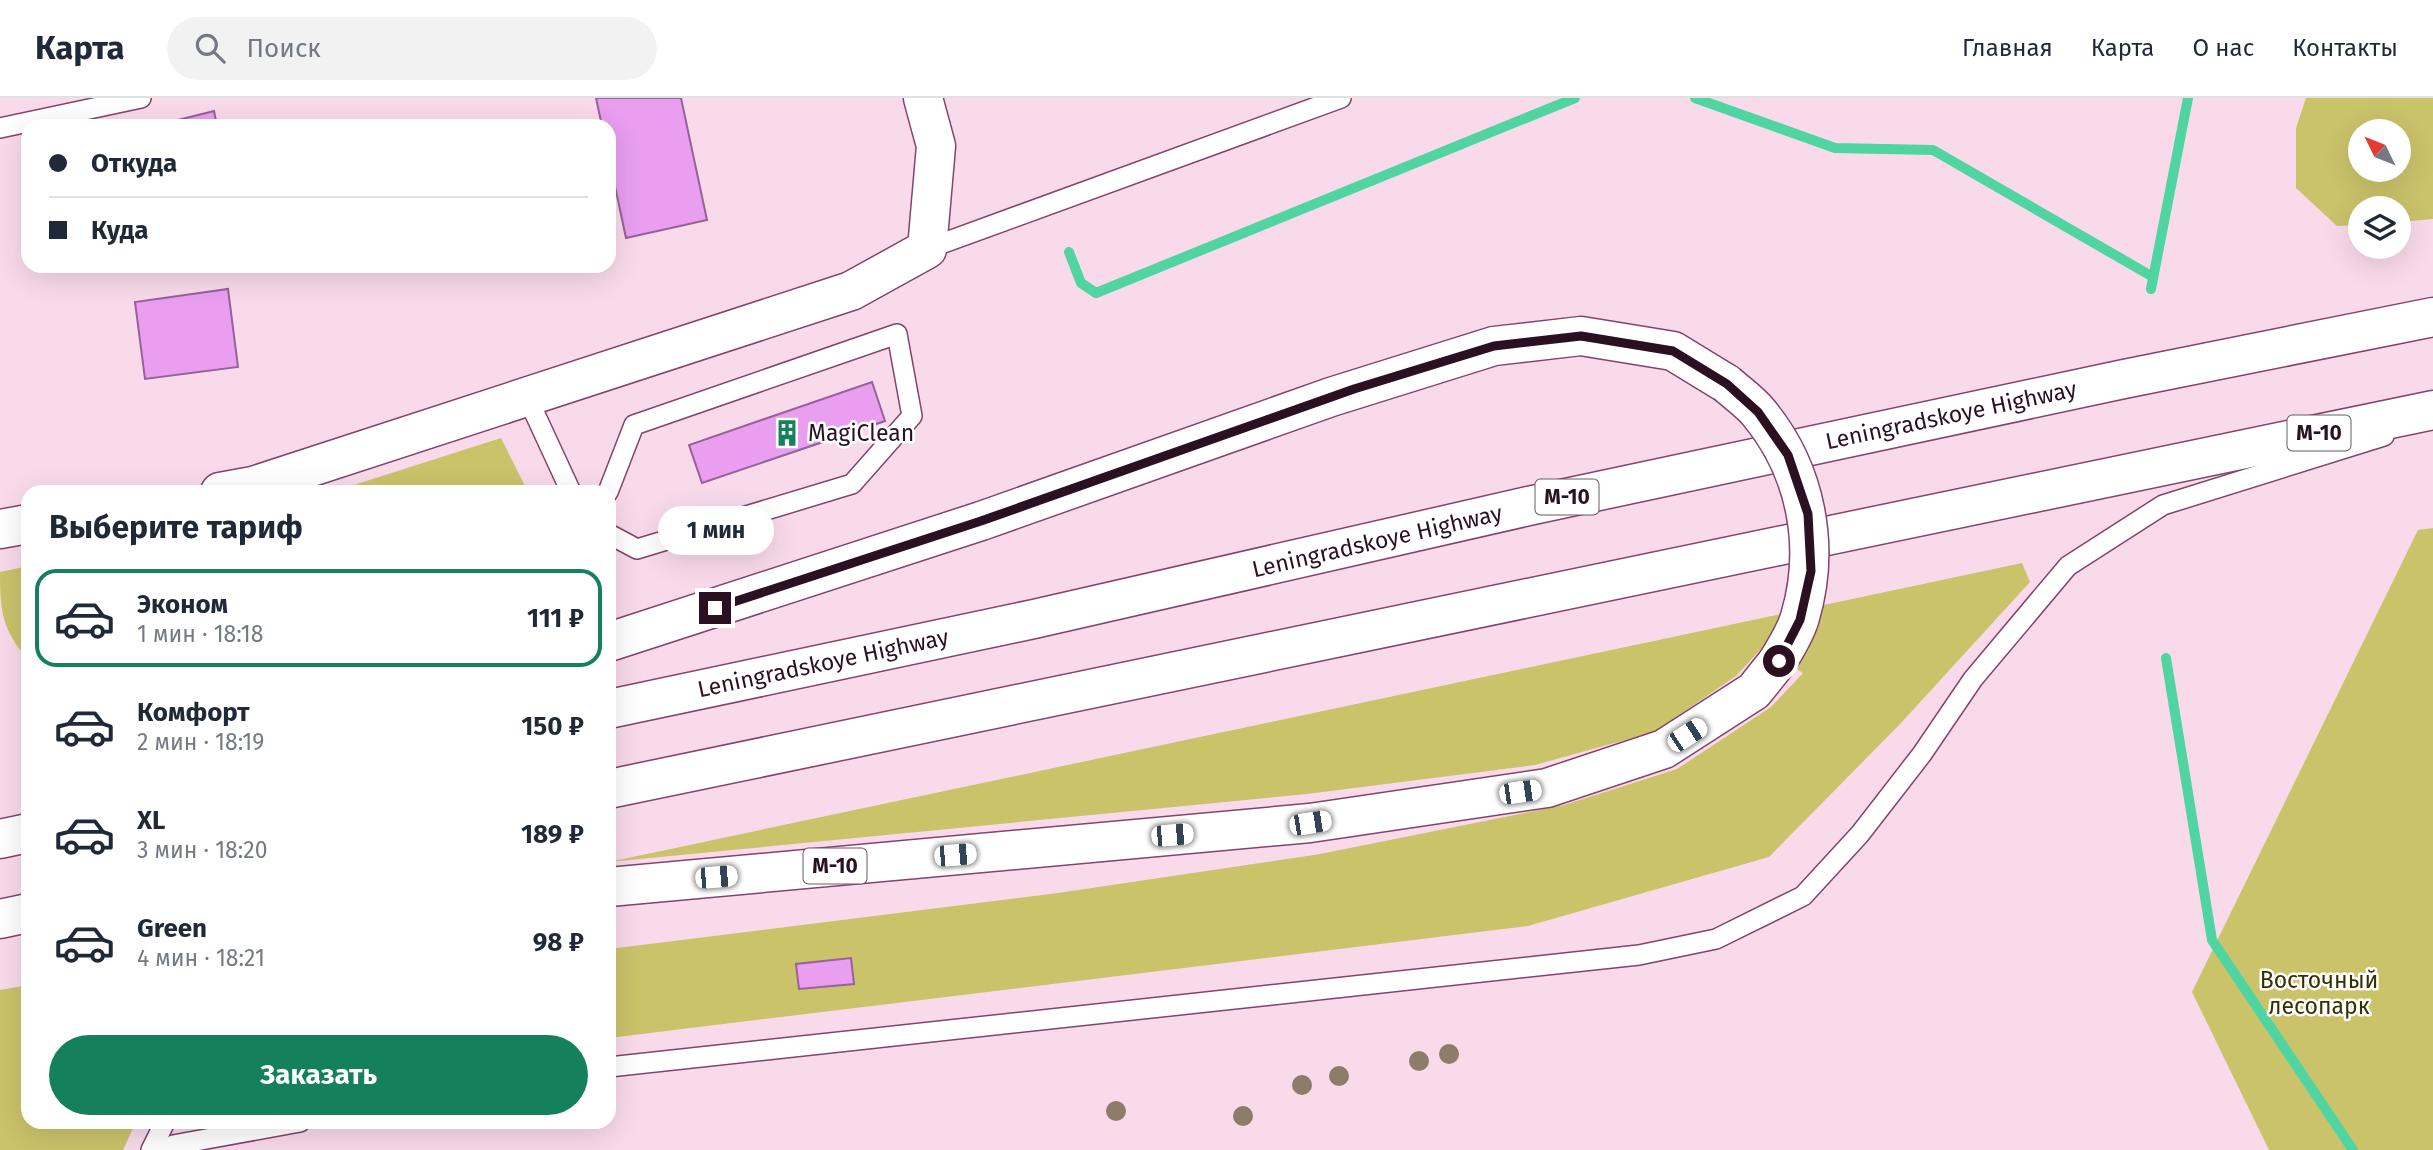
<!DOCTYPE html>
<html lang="ru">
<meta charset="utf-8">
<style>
:root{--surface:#fff;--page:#f2f2f3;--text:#1f2937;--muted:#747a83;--line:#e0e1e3;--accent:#14805c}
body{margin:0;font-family:"Fira Sans",sans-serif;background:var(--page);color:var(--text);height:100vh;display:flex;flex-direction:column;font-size:26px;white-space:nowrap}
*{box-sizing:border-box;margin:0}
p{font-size:23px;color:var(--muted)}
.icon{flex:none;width:38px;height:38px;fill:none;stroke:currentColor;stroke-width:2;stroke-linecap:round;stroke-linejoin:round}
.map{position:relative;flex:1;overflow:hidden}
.side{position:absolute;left:21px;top:387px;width:595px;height:644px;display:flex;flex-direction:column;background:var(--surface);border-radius:21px;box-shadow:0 7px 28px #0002}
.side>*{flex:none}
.banner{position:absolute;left:21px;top:21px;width:595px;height:154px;border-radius:21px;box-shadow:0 7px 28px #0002;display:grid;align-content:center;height:154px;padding:0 28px;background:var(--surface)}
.needle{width:46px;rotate:313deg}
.buttons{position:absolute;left:2348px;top:21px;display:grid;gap:14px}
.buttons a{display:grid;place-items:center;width:63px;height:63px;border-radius:50%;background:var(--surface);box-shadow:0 7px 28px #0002;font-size:35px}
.end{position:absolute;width:32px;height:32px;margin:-16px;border:9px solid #2b1021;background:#fff;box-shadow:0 0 0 4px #fff}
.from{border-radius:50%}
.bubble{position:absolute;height:49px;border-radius:24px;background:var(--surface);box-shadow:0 7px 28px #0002;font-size:23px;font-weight:700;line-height:49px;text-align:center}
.car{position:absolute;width:21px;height:42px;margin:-21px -10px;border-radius:9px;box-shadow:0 0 5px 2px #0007;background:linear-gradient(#fff 24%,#345 0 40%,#fff 0 76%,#345 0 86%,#fff 0)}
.banner b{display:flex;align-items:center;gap:24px;height:66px;font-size:26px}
.banner b+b{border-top:2px solid var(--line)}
.banner i{width:18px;height:18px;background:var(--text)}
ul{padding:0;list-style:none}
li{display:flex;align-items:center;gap:21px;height:98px;margin:0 14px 10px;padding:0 14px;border:4px solid transparent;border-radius:21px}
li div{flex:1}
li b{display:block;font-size:26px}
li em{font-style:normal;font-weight:700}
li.selected{border-color:var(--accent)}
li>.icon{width:63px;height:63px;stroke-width:1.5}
h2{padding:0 28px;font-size:32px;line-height:84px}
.cta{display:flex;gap:14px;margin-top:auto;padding:14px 28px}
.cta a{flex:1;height:80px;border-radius:42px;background:var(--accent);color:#fff;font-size:28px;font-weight:700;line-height:80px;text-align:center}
header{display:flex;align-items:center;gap:42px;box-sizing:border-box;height:98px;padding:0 35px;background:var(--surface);border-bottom:2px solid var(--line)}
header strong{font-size:33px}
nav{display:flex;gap:38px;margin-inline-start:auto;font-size:24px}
.search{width:490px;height:63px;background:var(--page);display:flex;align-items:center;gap:18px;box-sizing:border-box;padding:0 24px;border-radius:38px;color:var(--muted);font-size:26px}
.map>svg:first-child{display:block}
</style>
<header>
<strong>Карта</strong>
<div class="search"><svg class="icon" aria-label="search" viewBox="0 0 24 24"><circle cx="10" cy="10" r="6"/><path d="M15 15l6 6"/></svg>Поиск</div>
<nav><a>Главная</a><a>Карта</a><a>О нас</a><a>Контакты</a></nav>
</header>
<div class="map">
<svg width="2433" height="1052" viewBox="0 0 2433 1052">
<rect width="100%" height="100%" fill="#f9daeb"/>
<g fill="#cbc36a" fill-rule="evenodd">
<path d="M2306,0H2433V121L2399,124V110H2361V127L2337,128L2296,90V30ZM2361,33H2399V72H2361Z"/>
<path d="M501,340L528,394H332Z"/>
<path d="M2433,430V1052H2269L2192,894L2418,432Z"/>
<path d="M2022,465L2030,484L1901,625L1769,759L1528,828L609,940V851L1058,795L1320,756L1564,707L1677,671L1771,609L1803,575L1762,550L1736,578L1654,634L1535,667L1307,696L609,764Z"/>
<path d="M28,468V562C2,531 0,514 0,474Z"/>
<path d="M28,887V1024H136L123,1052H0V892Z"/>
</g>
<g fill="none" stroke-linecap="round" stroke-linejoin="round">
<g stroke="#50d4a2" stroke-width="10">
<path d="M1695,0L1835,50L1933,52L2153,179"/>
<path d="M1069,154L1081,185L1096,195L1575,0"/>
<path d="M2151,191L2188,0"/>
<path d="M2166,560L2212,842L2353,1052"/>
</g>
</g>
<g fill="#e99eef" stroke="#96629a" stroke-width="2">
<path d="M596,0H681L707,122L626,140L609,60V28H602Z"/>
<path d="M214,13L217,28H154Z"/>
<path d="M228,191L238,269L145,281L135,204Z"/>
<path d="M872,284L885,323L702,385L689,347Z"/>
<path d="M851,860L854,886L799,891L796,866Z"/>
</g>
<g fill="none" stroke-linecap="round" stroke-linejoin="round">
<defs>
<g id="service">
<path d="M0,30L141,0"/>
<path d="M927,151L1341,0"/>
<path d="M528,301L571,394"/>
<path d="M608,394L634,327L897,236L912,318L852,386L637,451L609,436"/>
<path d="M609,969L1639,857L1716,841L1803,798L1860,736L1922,656L1973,581L2068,468L2163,407L2384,338"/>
<path d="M151,1052L165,1024"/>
<path d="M168,1052L173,1047L300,1024"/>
</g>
<g id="minor">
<path d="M220,394L253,388L851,193L927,151L936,48L923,0"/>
<path d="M0,431L28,426"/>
</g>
<g id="primary">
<path d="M609,544L981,423L1331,299L1494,248L1581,238L1673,253L1727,286"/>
<path d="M609,789L1310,725L1547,690L1664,651L1754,593L1778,563"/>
</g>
<g id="trunk">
<path d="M609,611L1034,521L1533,407L2124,281L2433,219"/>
<path d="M609,691L2433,312"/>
<path d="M0,741L28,735"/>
<path d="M0,821L28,815"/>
</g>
</defs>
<use href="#service" stroke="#84436b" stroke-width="22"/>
<use href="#minor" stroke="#84436b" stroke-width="41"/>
<use href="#primary" stroke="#84436b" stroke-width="41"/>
<use href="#trunk" stroke="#84436b" stroke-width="41"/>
<use href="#service" stroke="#fff" stroke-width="19"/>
<use href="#minor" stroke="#fff" stroke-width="38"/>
<use href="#primary" stroke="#fff" stroke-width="38"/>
<use href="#trunk" stroke="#fff" stroke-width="38"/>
<defs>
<path id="primary-bridge" d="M1727,286C1737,295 1750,304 1759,315C1806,372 1821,448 1800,519C1796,534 1786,549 1778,563"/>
</defs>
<use href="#primary-bridge" stroke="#84436b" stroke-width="41" stroke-linecap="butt"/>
<use href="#primary-bridge" stroke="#fff" stroke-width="38"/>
</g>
<g fill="#8d7c6a">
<circle cx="1449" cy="956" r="10"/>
<circle cx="1419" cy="963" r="10"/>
<circle cx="1339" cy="978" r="10"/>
<circle cx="1302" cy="987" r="10"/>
<circle cx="1116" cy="1013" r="10"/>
<circle cx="1243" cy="1018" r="10"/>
</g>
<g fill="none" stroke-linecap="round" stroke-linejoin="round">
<path stroke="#2b1021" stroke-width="9" d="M715,510L981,423L1354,291L1494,248L1581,238L1673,253L1727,286L1758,314L1788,357L1808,416L1811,473L1800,522L1779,563"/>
</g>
<defs>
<symbol id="building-bare" viewBox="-9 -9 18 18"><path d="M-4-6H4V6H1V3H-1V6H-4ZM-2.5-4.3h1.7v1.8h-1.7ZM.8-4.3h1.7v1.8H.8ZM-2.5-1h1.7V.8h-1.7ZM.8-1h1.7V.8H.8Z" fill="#14805c" stroke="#fff" stroke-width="2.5" paint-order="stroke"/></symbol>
</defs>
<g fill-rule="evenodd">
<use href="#building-bare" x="768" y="316" width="38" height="38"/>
</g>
<g text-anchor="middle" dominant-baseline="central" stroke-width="5" stroke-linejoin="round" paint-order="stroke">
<g fill="#fff" stroke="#6b5864" stroke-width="2">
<rect x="2287.5" y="317.5" width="63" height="35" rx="5"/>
<rect x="1535.5" y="381.5" width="63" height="35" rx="5"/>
<rect x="803.5" y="750.5" width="63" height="35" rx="5"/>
</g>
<g font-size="21" font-weight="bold" fill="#2b1021">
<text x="2319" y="335">М-10</text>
<text x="1567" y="399">М-10</text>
<text x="835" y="768">М-10</text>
</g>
<g font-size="23" fill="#2b1021" stroke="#fff">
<text transform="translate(1951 317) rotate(-12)">Leningradskoye Highway</text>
<text transform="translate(1377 443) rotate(-13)">Leningradskoye Highway</text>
<text transform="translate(823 565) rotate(-12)">Leningradskoye Highway</text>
</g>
<g font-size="23" fill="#2b1021" stroke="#fff" text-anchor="start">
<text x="808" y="335">MagiClean</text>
</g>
<g font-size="23" fill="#353000" stroke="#fff">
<text x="2319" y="882">Восточный<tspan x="2319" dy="26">лесопарк</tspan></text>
</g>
</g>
</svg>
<div class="buttons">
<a><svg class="needle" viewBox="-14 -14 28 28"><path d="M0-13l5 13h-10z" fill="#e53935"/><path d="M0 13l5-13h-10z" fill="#747a83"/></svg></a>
<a><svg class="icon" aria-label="layers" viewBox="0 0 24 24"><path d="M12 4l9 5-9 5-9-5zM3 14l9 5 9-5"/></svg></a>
</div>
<i class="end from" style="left:1779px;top:563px"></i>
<i class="end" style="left:715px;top:510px"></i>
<div class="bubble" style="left:658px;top:408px;width:116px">1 мин</div>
<i class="car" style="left:1687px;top:637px;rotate:57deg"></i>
<i class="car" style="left:1520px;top:694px;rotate:82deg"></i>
<i class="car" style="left:1310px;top:725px;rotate:81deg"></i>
<i class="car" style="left:1172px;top:737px;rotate:85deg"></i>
<i class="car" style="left:955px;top:757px;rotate:85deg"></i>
<i class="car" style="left:716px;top:779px;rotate:85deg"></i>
<div class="banner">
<b><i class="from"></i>Откуда</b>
<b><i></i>Куда</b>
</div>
<section class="side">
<h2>Выберите тариф</h2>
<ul>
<li class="selected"><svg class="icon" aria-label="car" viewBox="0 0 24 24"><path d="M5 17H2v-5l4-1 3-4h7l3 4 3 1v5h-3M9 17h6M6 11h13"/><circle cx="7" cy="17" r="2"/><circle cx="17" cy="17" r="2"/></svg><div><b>Эконом</b><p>1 мин · 18:18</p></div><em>111 ₽</em></li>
<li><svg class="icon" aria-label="car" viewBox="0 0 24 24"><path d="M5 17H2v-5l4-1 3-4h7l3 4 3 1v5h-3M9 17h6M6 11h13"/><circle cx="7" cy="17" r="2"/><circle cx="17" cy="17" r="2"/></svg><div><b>Комфорт</b><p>2 мин · 18:19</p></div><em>150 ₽</em></li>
<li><svg class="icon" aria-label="car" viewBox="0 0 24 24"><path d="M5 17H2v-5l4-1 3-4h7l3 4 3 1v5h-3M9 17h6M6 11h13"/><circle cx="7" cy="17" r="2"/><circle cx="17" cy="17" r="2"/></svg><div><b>XL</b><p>3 мин · 18:20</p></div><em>189 ₽</em></li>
<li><svg class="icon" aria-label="car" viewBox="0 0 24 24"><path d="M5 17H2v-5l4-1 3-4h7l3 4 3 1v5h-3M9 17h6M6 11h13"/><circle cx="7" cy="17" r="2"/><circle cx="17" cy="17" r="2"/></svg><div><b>Green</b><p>4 мин · 18:21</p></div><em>98 ₽</em></li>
</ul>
<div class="cta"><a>Заказать</a></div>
</section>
</div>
